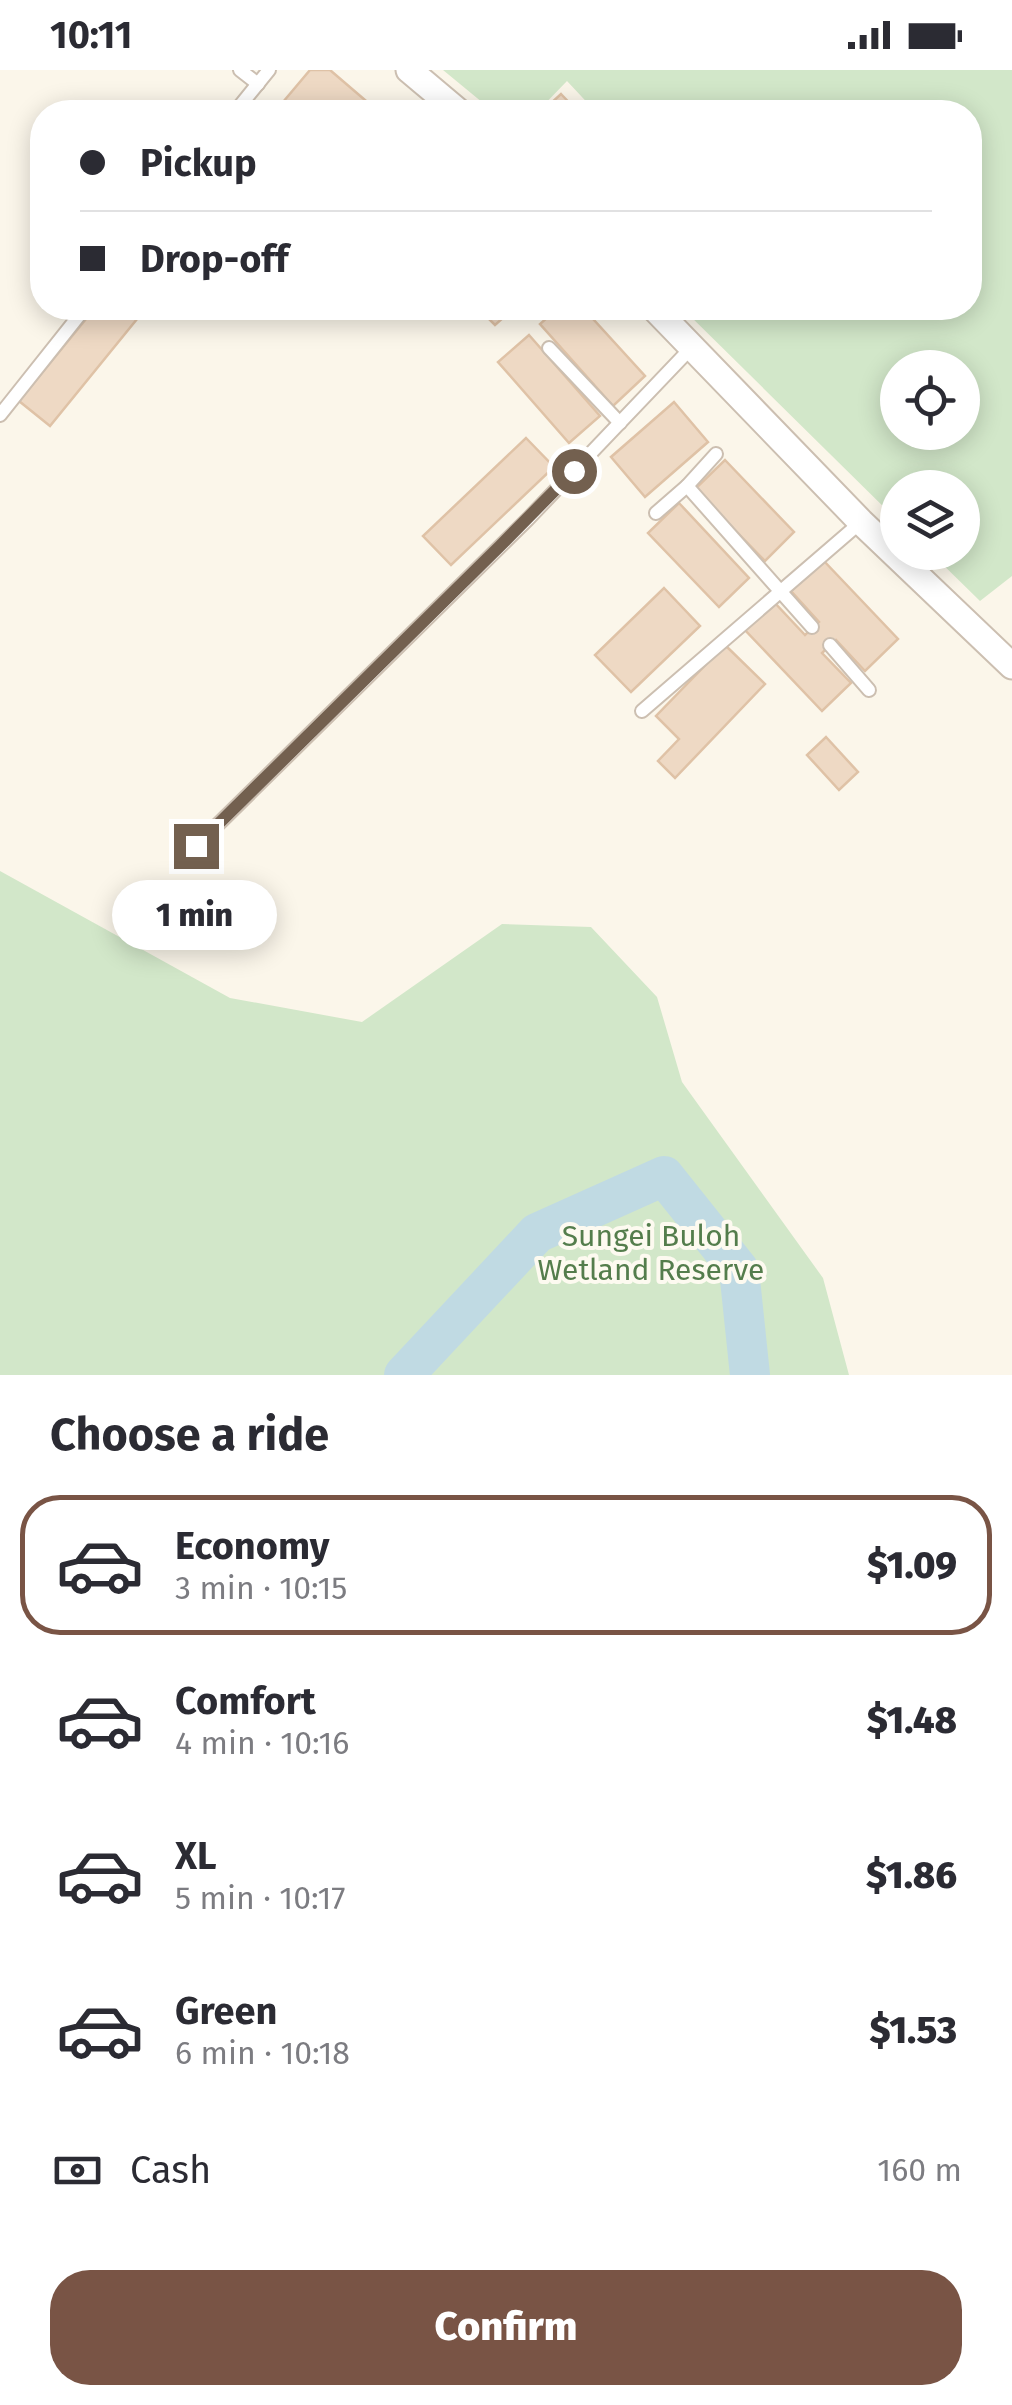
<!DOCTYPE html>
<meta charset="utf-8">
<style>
:root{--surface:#fff;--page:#f7f7f7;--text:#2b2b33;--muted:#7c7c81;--line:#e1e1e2;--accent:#795445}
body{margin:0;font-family:"Fira Sans",sans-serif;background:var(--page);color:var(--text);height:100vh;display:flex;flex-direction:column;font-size:38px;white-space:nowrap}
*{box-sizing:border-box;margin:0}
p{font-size:32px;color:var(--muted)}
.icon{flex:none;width:55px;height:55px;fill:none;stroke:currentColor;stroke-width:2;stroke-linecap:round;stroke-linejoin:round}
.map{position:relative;height:1305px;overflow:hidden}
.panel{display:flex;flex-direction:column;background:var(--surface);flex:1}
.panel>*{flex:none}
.hud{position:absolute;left:30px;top:30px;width:952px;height:220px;border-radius:40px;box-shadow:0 5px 25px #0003;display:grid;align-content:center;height:220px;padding:0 50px;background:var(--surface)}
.tools{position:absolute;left:880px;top:280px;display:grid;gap:20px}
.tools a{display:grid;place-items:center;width:100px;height:100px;border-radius:50%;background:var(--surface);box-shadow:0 5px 25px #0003;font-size:50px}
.end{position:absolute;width:45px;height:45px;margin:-22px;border:12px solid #73604f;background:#fff;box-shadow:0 0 0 5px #fff}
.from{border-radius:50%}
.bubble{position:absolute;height:70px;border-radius:35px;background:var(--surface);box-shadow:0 5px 25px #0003;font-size:32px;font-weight:800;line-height:70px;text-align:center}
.hud b{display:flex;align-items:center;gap:35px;height:95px;font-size:38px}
.hud b+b{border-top:2px solid var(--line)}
.hud i{width:25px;height:25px;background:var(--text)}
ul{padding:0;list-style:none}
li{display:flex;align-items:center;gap:30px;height:140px;margin:0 20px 15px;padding:0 30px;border:5px solid transparent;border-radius:40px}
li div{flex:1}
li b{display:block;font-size:38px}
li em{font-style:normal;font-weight:800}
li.active{border-color:var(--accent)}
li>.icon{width:90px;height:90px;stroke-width:1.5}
h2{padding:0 50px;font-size:45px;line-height:120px}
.pay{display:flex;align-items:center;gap:25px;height:110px;padding:0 50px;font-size:38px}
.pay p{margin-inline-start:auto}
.primary-button{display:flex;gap:20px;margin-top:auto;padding:20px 50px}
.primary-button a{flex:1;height:115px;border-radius:40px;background:var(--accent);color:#fff;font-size:40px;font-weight:800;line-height:115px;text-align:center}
.status{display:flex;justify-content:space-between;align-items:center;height:70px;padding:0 50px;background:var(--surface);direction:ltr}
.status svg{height:28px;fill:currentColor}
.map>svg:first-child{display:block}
</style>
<div class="status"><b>10:11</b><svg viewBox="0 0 49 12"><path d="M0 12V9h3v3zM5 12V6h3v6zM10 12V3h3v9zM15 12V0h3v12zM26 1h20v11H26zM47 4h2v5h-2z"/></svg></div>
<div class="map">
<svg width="1012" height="1305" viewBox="0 0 1012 1305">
<rect width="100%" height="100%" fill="#fbf6ea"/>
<g fill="#d2e7c9" fill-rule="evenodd">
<path d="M443,0H1012V506L980,531L931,483L962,482V418H898L897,450L682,238H970V42H596L567,11L537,42H494ZM898,298H962V362H898Z"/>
<path d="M0,801L230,928L362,952L502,854L591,857L657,927L682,1012L823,1208L849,1305H0Z"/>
</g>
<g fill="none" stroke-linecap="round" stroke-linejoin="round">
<path stroke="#c0dae3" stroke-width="40" d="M404,1305L537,1163L664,1106L739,1200L750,1305"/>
</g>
<g fill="#eed9c4" stroke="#dfc2a6" stroke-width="2.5">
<path d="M310,0H330L379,42H295L283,32Z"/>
<path d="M561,24L578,42H556L549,35Z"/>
<path d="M95,238H146L50,356L19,331Z"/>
<path d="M478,238H514L495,255Z"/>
<path d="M558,238H583L645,306L613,336L540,254Z"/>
<path d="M529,265L600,346L569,373L498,292Z"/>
<path d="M674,332L708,372L645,427L611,387Z"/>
<path d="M526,368L554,397L451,495L423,466Z"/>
<path d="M725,390L794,462L765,491L695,419Z"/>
<path d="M679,433L749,508L719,537L648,463Z"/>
<path d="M823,490L898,569L865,601L836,570L830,575L822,583L851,613L822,641L744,559L773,531L805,565L819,552L791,521Z"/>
<path d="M664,518L700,556L631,622L595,585Z"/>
<path d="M725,575L765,614L675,708L658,691L679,669L656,646Z"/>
<path d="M826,667L858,702L839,720L807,685Z"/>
</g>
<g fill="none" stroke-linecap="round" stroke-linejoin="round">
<defs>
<g id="lane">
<path d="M240,0L258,14"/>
<path d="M235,42L269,0"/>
<path d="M549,278L620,353"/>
<path d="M0,345L85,238"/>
<path d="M687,416L812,557"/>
<path d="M656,443L687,416L716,384"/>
<path d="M830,575L869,620"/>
<path d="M642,641L861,452"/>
<path d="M196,776L528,449L692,277"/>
</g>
<g id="street">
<path d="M409,0L459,42"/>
<path d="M654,238L861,452L1012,596"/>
</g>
</defs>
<use href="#lane" stroke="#ccbfb1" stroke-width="16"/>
<use href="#street" stroke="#ccbfb1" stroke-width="29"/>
<use href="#lane" stroke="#fff" stroke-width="12"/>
<use href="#street" stroke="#fff" stroke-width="25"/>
</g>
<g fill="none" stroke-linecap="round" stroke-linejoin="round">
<path stroke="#73604f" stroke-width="12" d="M196,776L500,476L574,401"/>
</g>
<g text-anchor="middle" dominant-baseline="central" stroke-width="8" stroke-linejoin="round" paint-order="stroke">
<g font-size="30" fill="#547d4c" stroke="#fdfaf0">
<text x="651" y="1166">Sungei Buloh<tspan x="651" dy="34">Wetland Reserve</tspan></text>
</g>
</g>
</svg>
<div class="tools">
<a><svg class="icon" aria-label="locate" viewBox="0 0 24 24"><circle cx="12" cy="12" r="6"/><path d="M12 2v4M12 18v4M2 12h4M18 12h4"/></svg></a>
<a><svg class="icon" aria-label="layers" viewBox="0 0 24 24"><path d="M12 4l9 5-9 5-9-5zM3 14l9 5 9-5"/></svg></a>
</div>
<i class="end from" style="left:574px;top:401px"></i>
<i class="end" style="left:196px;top:776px"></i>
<div class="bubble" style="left:112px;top:810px;width:165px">1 min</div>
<div class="hud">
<b><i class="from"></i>Pickup</b>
<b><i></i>Drop-off</b>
</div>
</div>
<section class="panel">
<h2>Choose a ride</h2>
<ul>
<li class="active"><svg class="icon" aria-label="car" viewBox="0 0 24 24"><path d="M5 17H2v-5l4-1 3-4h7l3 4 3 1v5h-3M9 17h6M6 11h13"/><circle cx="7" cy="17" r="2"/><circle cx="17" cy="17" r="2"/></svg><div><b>Economy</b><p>3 min · 10:15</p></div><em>$1.09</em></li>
<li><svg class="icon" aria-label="car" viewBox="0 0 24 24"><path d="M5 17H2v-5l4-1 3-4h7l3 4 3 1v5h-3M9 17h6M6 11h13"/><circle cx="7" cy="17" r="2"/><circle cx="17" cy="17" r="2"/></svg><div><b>Comfort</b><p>4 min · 10:16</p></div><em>$1.48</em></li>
<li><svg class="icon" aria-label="car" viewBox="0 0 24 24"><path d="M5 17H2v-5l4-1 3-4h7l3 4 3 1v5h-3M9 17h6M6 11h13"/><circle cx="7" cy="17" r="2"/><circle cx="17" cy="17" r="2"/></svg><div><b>XL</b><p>5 min · 10:17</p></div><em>$1.86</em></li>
<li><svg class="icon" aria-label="car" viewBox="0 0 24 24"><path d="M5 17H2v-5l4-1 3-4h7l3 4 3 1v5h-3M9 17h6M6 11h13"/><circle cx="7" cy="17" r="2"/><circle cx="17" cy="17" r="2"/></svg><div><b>Green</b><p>6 min · 10:18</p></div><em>$1.53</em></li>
</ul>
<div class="pay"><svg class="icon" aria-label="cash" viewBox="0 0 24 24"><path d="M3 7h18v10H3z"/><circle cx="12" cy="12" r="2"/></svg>Cash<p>160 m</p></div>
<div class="primary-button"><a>Confirm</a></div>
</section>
